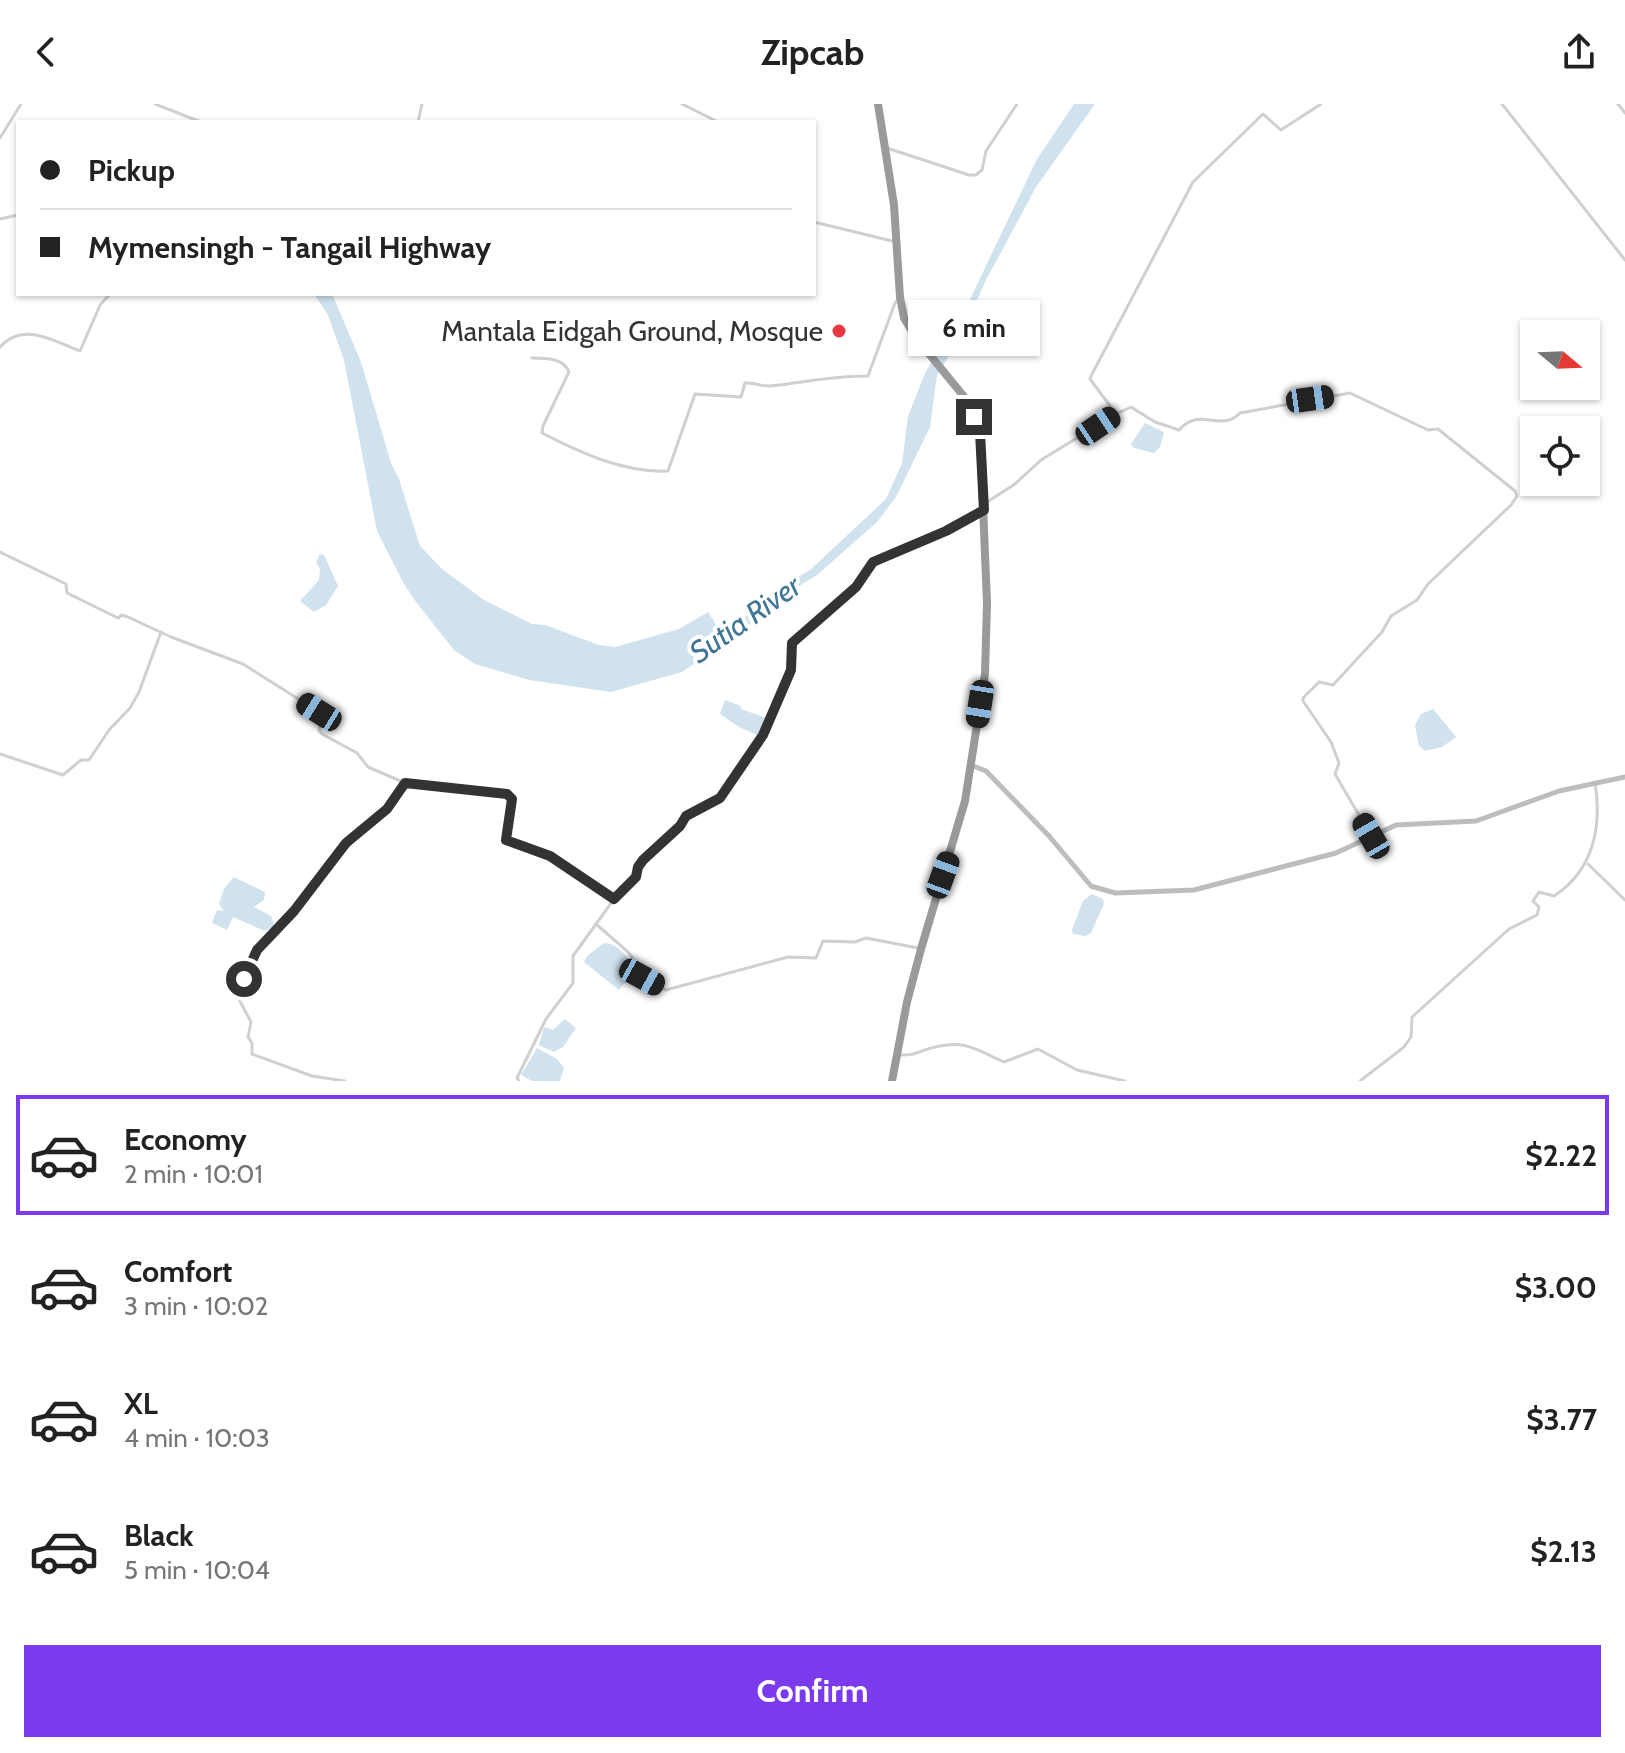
<!DOCTYPE html>
<meta charset="utf-8">
<style>
:root{--surface:#fff;--page:#f6f6f6;--text:#222;--muted:#767676;--line:#e0e0e0;--accent:#7c3aed}
body{margin:0;font-family:Cabin,sans-serif;background:var(--page);color:var(--text);height:100vh;display:flex;flex-direction:column;font-size:30px;white-space:nowrap}
*{box-sizing:border-box;margin:0}
p{font-size:26px;color:var(--muted)}
.icon{flex:none;width:44px;height:44px;fill:none;stroke:currentColor;stroke-width:2;stroke-linecap:round;stroke-linejoin:round}
.map{position:relative;height:977px;overflow:hidden}
.sheet{display:flex;flex-direction:column;background:var(--surface);flex:1}
.sheet>*{flex:none}
.hud{position:absolute;left:16px;top:16px;width:800px;height:176px;border-radius:0px;box-shadow:0 2px 6px #0004;display:grid;align-content:center;height:176px;padding:0 24px;background:var(--surface)}
.needle{width:52px;rotate:109deg}
.tools{position:absolute;left:1520px;top:216px;display:grid;gap:16px}
.tools a{display:grid;place-items:center;width:80px;height:80px;border-radius:0px;background:var(--surface);box-shadow:0 2px 6px #0004;font-size:40px}
.end{position:absolute;width:36px;height:36px;margin:-18px;border:10px solid #333;background:#fff;box-shadow:0 0 0 4px #fff}
.from{border-radius:50%}
.bubble{position:absolute;height:56px;border-radius:0px;background:var(--surface);box-shadow:0 2px 6px #0004;font-size:26px;font-weight:800;line-height:56px;text-align:center}
.car{position:absolute;width:24px;height:48px;margin:-24px -12px;border-radius:10px;box-shadow:0 0 6px 2px #0007;background:linear-gradient(#222 24%,#8ab4d8 0 40%,#222 0 76%,#8ab4d8 0 86%,#222 0)}
.hud b{display:flex;align-items:center;gap:28px;height:76px;font-size:30px}
.hud b+b{border-top:2px solid var(--line)}
.hud i{width:20px;height:20px;background:var(--text)}
ul{padding:14px 0 0;list-style:none}
li{display:flex;align-items:center;gap:24px;height:120px;margin:0 16px 12px;padding:0 8px;border:4px solid transparent;border-radius:0px}
li div{flex:1}
li b{display:block;font-size:30px}
li em{font-style:normal;font-weight:800}
li.active{border-color:var(--accent)}
li>.icon{width:72px;height:72px;stroke-width:1.5}
.cta{display:flex;gap:16px;margin-top:auto;padding:16px 24px}
.cta a{flex:1;height:92px;border-radius:0px;background:var(--accent);color:#fff;font-size:32px;font-weight:800;line-height:92px;text-align:center}
header{display:flex;justify-content:space-between;align-items:center;height:104px;padding:0 24px;background:var(--surface);font-size:36px;font-weight:800}
.map>svg:first-child{display:block}
</style>
<header><svg class="icon" aria-label="back" viewBox="0 0 24 24"><path d="M15 5l-7 7 7 7"/></svg>Zipcab<svg class="icon" aria-label="share" viewBox="0 0 24 24"><path d="M12 15V3M7 8l5-5 5 5M5 13v7h14v-7"/></svg></header>
<div class="map">
<svg width="1625" height="977" viewBox="0 0 1625 977">
<rect width="100%" height="100%" fill="#fff"/>
<g fill="#cfe2ee">
<path d="M1074,0H1095L1036,83L985,178L962,231L937,271L930,323L896,393L877,418L817,471L786,490L748,522L682,568L611,588L529,576L475,560L454,546L416,498L404,480L377,427L344,256L328,211L314,190H331L333,192L361,258L391,359L399,375L420,442L442,465L484,496L532,520L545,521L599,541L615,543L679,525L708,508L722,530L738,520L773,487L810,466L886,395L902,359L908,312L926,267L938,248L951,235L1037,55Z"/>
<path d="M1145,319L1164,328L1160,343L1154,349L1134,344L1131,340Z"/>
<path d="M320,450L324,451L338,482L326,501L314,508L300,497L319,476L320,465L316,458Z"/>
<path d="M725,596L741,602V605L766,614L759,632L739,623L720,610Z"/>
<path d="M1433,605L1456,633L1442,643L1425,647L1419,642L1415,621L1421,610Z"/>
<path d="M234,773L265,788L264,796L254,803L271,812L274,819L272,824L265,827L233,813L227,826L212,819L217,806L224,807L219,800L224,785Z"/>
<path d="M1092,790L1103,795L1104,800L1091,829L1085,832L1073,830L1072,826L1083,797Z"/>
<path d="M604,839C618,839 631,855 634,868L619,886L584,858L587,852Z"/>
<path d="M565,915L576,924L563,943L554,948L539,941L544,923L553,926Z"/>
<path d="M537,944L557,955L564,964L560,977H532L521,971Z"/>
</g>
<g fill="none" stroke-linecap="round" stroke-linejoin="round">
<g stroke="#d0d0d0" stroke-width="3">
<path d="M155,0L201,18"/>
<path d="M682,0L718,18"/>
<path d="M1502,0L1625,156"/>
<path d="M1618,0L1625,9"/>
<path d="M418,18L422,0"/>
<path d="M0,34L21,0"/>
<path d="M887,44L969,71H976L982,66L986,47L1017,0"/>
<path d="M0,115L18,111"/>
<path d="M814,118L896,138"/>
<path d="M0,243C23,217 54,237 80,247L100,201L110,190"/>
<path d="M532,254C546,254 564,254 569,268L543,322L542,329C581,349 624,369 668,367L695,290L741,293L745,279C754,278 762,283 771,282C806,278 832,272 868,272L895,199L899,194"/>
<path d="M1116,310L1090,275L1091,272L1193,78L1263,10L1281,26L1321,0"/>
<path d="M984,400L1015,380L1041,356L1116,310L1131,303L1155,318L1179,326C1197,306 1213,321 1229,316C1233,315 1237,312 1240,309L1350,289L1428,326L1438,325L1515,387L1517,392L1511,401L1428,480L1417,496L1391,512L1382,528L1333,581L1319,578L1303,594V597L1331,638L1339,659L1335,670L1371,732"/>
<path d="M0,448L66,480L67,489L118,514L122,511L128,513L171,533L243,560L319,608L322,613L319,626L322,630L357,649L368,663L405,679"/>
<path d="M0,650L63,671L81,656H89L109,626L130,604L139,588L161,528"/>
<path d="M1588,760L1625,796"/>
<path d="M596,820L628,848L636,858L642,873L666,886L788,853L816,854L823,837L855,838L866,834L918,844"/>
<path d="M897,951C918,952 917,947 935,943C965,935 979,947 1004,958L1038,945L1077,966L1125,977"/>
<path d="M345,977L312,972L252,950V939L248,933L251,918L234,886L244,875L257,846L294,807L346,739L387,705L405,679L507,690L512,695L506,736L550,752L614,795"/>
<path d="M519,977L517,974L546,915L573,879V852L614,795L636,773L638,763L643,756L680,722L686,712L720,694L763,631L791,566L792,539L829,504L856,483L873,458L946,427L982,407"/>
<path d="M1360,977L1404,943L1411,933L1412,913L1509,825L1537,811L1539,803L1533,797L1539,788L1554,792C1594,766 1602,722 1595,678"/>
</g>
<path stroke="#bdbdbd" stroke-width="5" d="M971,661L986,667L1049,732L1091,782L1115,789L1194,786L1336,749L1396,721L1476,717L1559,687L1625,673"/>
<path stroke="#9a9a9a" stroke-width="8" d="M878,0L894,101L900,193L904,214L916,234L966,295L980,328L987,499L985,570L965,697L921,845L907,898L892,977"/>
</g>
<g fill="none" stroke-linecap="round" stroke-linejoin="round">
<path stroke="#333" stroke-width="10" d="M244,875L257,846L294,807L346,739L387,705L405,679L507,690L512,695L506,736L550,752L614,795L636,773L638,763L643,756L680,722L686,712L720,694L763,631L791,566L792,539L856,483L873,458L946,427L984,406L980,328L974,313"/>
</g>
<circle fill="#e63946" stroke="#fff" stroke-width="3" cx="839" cy="227" r="8"/>
<g text-anchor="middle" dominant-baseline="central" stroke-width="8" stroke-linejoin="round" paint-order="stroke">
<g font-size="28" fill="#333" stroke="#fff" text-anchor="end">
<text x="823" y="227">Mantala Eidgah Ground, Mosque</text>
</g>
<g font-size="30" font-style="italic" fill="#3f7597" stroke="#fff">
<text transform="translate(745 515) rotate(-35)">Sutia River</text>
</g>
</g>
</svg>
<div class="tools">
<a><svg class="needle" viewBox="-14 -14 28 28"><path d="M0-13l5 13h-10z" fill="#e53935"/><path d="M0 13l5-13h-10z" fill="#767676"/></svg></a>
<a><svg class="icon" aria-label="locate" viewBox="0 0 24 24"><circle cx="12" cy="12" r="6"/><path d="M12 2v4M12 18v4M2 12h4M18 12h4"/></svg></a>
</div>
<i class="end from" style="left:244px;top:875px"></i>
<i class="end" style="left:974px;top:313px"></i>
<div class="bubble" style="left:908px;top:196px;width:132px">6 min</div>
<i class="car" style="left:1310px;top:295px;rotate:82deg"></i>
<i class="car" style="left:1098px;top:322px;rotate:56deg"></i>
<i class="car" style="left:980px;top:600px;rotate:189deg"></i>
<i class="car" style="left:319px;top:608px;rotate:302deg"></i>
<i class="car" style="left:1371px;top:732px;rotate:330deg"></i>
<i class="car" style="left:943px;top:771px;rotate:20deg"></i>
<i class="car" style="left:642px;top:873px;rotate:119deg"></i>
<div class="hud">
<b><i class="from"></i>Pickup</b>
<b><i></i>Mymensingh - Tangail Highway</b>
</div>
</div>
<section class="sheet">
<ul>
<li class="active"><svg class="icon" aria-label="car" viewBox="0 0 24 24"><path d="M5 17H2v-5l4-1 3-4h7l3 4 3 1v5h-3M9 17h6M6 11h13"/><circle cx="7" cy="17" r="2"/><circle cx="17" cy="17" r="2"/></svg><div><b>Economy</b><p>2 min · 10:01</p></div><em>$2.22</em></li>
<li><svg class="icon" aria-label="car" viewBox="0 0 24 24"><path d="M5 17H2v-5l4-1 3-4h7l3 4 3 1v5h-3M9 17h6M6 11h13"/><circle cx="7" cy="17" r="2"/><circle cx="17" cy="17" r="2"/></svg><div><b>Comfort</b><p>3 min · 10:02</p></div><em>$3.00</em></li>
<li><svg class="icon" aria-label="car" viewBox="0 0 24 24"><path d="M5 17H2v-5l4-1 3-4h7l3 4 3 1v5h-3M9 17h6M6 11h13"/><circle cx="7" cy="17" r="2"/><circle cx="17" cy="17" r="2"/></svg><div><b>XL</b><p>4 min · 10:03</p></div><em>$3.77</em></li>
<li><svg class="icon" aria-label="car" viewBox="0 0 24 24"><path d="M5 17H2v-5l4-1 3-4h7l3 4 3 1v5h-3M9 17h6M6 11h13"/><circle cx="7" cy="17" r="2"/><circle cx="17" cy="17" r="2"/></svg><div><b>Black</b><p>5 min · 10:04</p></div><em>$2.13</em></li>
</ul>
<div class="cta"><a>Confirm</a></div>
</section>
